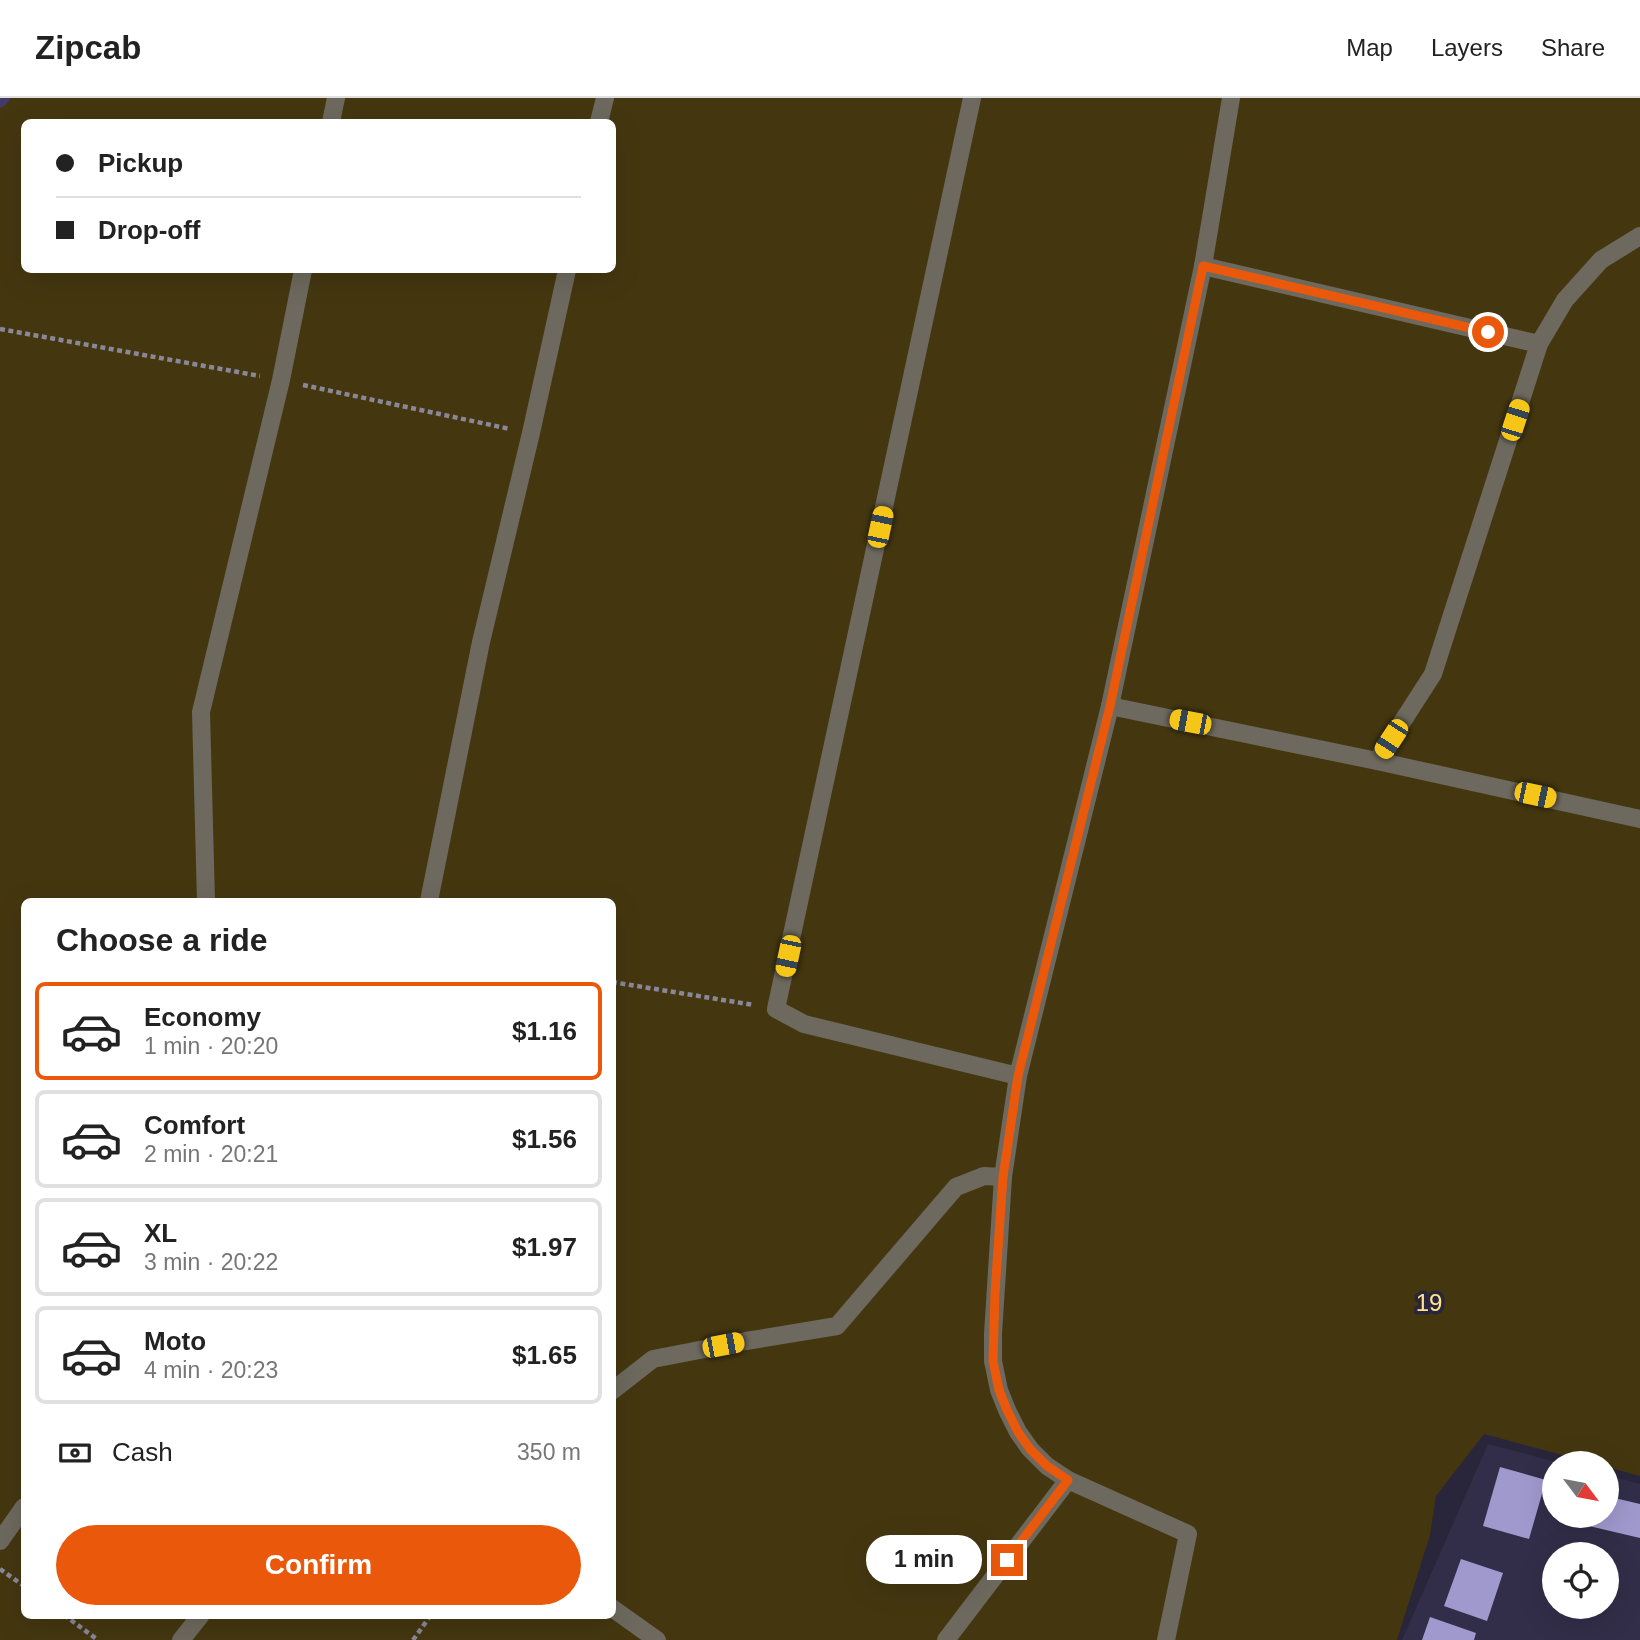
<!DOCTYPE html>
<meta charset="utf-8">
<style>
:root{--surface:#fff;--page:#f6f6f6;--text:#222;--muted:#767676;--line:#e0e0e0;--accent:#ea580c}
body{margin:0;font-family:Arial,sans-serif;background:var(--page);color:var(--text);height:100vh;display:flex;flex-direction:column;font-size:26px;white-space:nowrap}
*{box-sizing:border-box;margin:0}
p{font-size:23px;color:var(--muted)}
.icon{flex:none;width:38px;height:38px;fill:none;stroke:currentColor;stroke-width:2;stroke-linecap:round;stroke-linejoin:round}
.map{position:relative;flex:1;overflow:hidden}
.panel{position:absolute;left:21px;top:800px;width:595px;height:721px;display:flex;flex-direction:column;background:var(--surface);border-radius:10px;box-shadow:0 7px 28px #0002}
.panel>*{flex:none}
.hud{position:absolute;left:21px;top:21px;width:595px;height:154px;border-radius:10px;box-shadow:0 7px 28px #0002;display:grid;align-content:center;height:154px;padding:0 35px;background:var(--surface)}
.needle{width:46px;rotate:122deg}
.tools{position:absolute;left:1542px;top:1353px;display:grid;gap:14px}
.tools a{display:grid;place-items:center;width:77px;height:77px;border-radius:50%;background:var(--surface);box-shadow:0 7px 28px #0002;font-size:35px}
.end{position:absolute;width:32px;height:32px;margin:-16px;border:9px solid #ea580c;background:#fff;box-shadow:0 0 0 4px #fff}
.from{border-radius:50%}
.bubble{position:absolute;height:49px;border-radius:24px;background:var(--surface);box-shadow:0 7px 28px #0002;font-size:23px;font-weight:800;line-height:49px;text-align:center}
.car{position:absolute;width:21px;height:42px;margin:-21px -10px;border-radius:9px;box-shadow:0 0 5px 2px #0007;background:linear-gradient(#f5c518 24%,#345 0 40%,#f5c518 0 76%,#345 0 86%,#f5c518 0)}
.hud b{display:flex;align-items:center;gap:24px;height:66px;font-size:26px}
.hud b+b{border-top:2px solid var(--line)}
.hud i{width:18px;height:18px;background:var(--text)}
ul{padding:0;list-style:none}
li{display:flex;align-items:center;gap:21px;height:98px;margin:0 14px 10px;padding:0 21px;border:4px solid var(--line);border-radius:10px}
li div{flex:1}
li b{display:block;font-size:26px}
li em{font-style:normal;font-weight:800}
li.current{border-color:var(--accent)}
li>.icon{width:63px;height:63px;stroke-width:1.5}
h2{padding:0 35px;font-size:32px;line-height:84px}
.pay{display:flex;align-items:center;gap:18px;height:77px;padding:0 35px;font-size:26px}
.pay p{margin-inline-start:auto}
.action{display:flex;gap:14px;margin-top:auto;padding:14px 35px}
.action a{flex:1;height:80px;border-radius:42px;background:var(--accent);color:#fff;font-size:28px;font-weight:800;line-height:80px;text-align:center}
header{display:flex;align-items:center;gap:42px;box-sizing:border-box;height:98px;padding:0 35px;background:var(--surface);border-bottom:2px solid var(--line)}
header strong{font-size:33px}
nav{display:flex;gap:38px;margin-inline-start:auto;font-size:24px}
.map>svg:first-child{display:block}
</style>
<header>
<strong>Zipcab</strong>
<nav><a>Map</a><a>Layers</a><a>Share</a></nav>
</header>
<div class="map">
<svg width="1640" height="1542" viewBox="0 0 1640 1542">
<rect width="100%" height="100%" fill="#29263b"/>
<path fill="#322e49" fill-rule="evenodd" d="M1488,1346L1560,1365H1554V1418H1606L1607,1377L1640,1386V1542H1402ZM1554,1456H1606V1508H1554Z"/>
<path fill="#443710" fill-rule="evenodd" d="M0,0H1640V1378L1607,1369L1606,1365H1592L1484,1336L1436,1398L1430,1437L1397,1542H0ZM24,24H612V172H24ZM24,803H612V1517H24Z"/>
<g fill="none" stroke-linecap="round" stroke-linejoin="round">
<path stroke="#423a67" stroke-width="10" d="M0,5L5,0"/>
</g>
<g fill="#a099ce">
<path d="M1500,1369L1546,1382L1529,1441L1483,1428Z"/>
<path d="M1606,1398L1640,1406V1440L1555,1420L1556,1418H1606Z"/>
<path d="M1461,1461L1503,1475L1487,1523L1444,1508Z"/>
<path d="M1430,1519L1476,1535L1474,1542H1422Z"/>
</g>
<g fill="none" stroke-linecap="round" stroke-linejoin="round">
<g stroke="#898798" stroke-width="4.5" stroke-dasharray="5 3.5" stroke-linecap="butt">
<path d="M0,231L260,278"/>
<path d="M303,287L510,331"/>
<path d="M612,884L754,907"/>
<path d="M0,1471L24,1488"/>
<path d="M64,1517L98,1542"/>
<path d="M413,1542L431,1517"/>
</g>
<g stroke="#6d695e" stroke-width="18">
<path d="M972,0L776,911L804,926L1018,978"/>
<path d="M331,24L336,0"/>
<path d="M599,24L605,0"/>
<path d="M1203,168L1539,246"/>
<path d="M1110,608L1377,663L1640,721"/>
<path d="M1377,663L1433,576L1539,246L1565,202L1601,162L1640,138"/>
<path d="M206,803L201,614L281,282L303,172"/>
<path d="M429,803L481,544L531,335L567,172"/>
<path d="M612,1293L653,1261L746,1243L837,1228L956,1089L984,1078L1003,1079"/>
<path d="M0,1443L24,1409"/>
<path d="M612,1510L657,1542"/>
<path d="M181,1542L201,1517"/>
<path d="M946,1542L1068,1382"/>
<path d="M1166,1542L1188,1436L1068,1382L1047,1368L1030,1351L1018,1334L1007,1312L999,1292L993,1263V1236L1003,1079L1018,978L1110,608L1203,168L1231,0"/>
</g>
</g>
<g fill="none" stroke-linecap="round" stroke-linejoin="round">
<path stroke="#ea580c" stroke-width="9" d="M1007,1462L1068,1382L1047,1368L1030,1351L1018,1334L1007,1312L999,1292L993,1263L995,1194L1003,1079L1018,978L1110,608L1203,168L1488,234"/>
</g>
<g text-anchor="middle" dominant-baseline="central" stroke-width="7" stroke-linejoin="round" paint-order="stroke">
<g font-size="24" fill="#ffe28f" stroke="#29263b">
<text x="1429" y="1204">19</text>
</g>
</g>
</svg>
<div class="tools">
<a><svg class="needle" viewBox="-14 -14 28 28"><path d="M0-13l5 13h-10z" fill="#e53935"/><path d="M0 13l5-13h-10z" fill="#767676"/></svg></a>
<a><svg class="icon" aria-label="locate" viewBox="0 0 24 24"><circle cx="12" cy="12" r="6"/><path d="M12 2v4M12 18v4M2 12h4M18 12h4"/></svg></a>
</div>
<i class="end from" style="left:1488px;top:234px"></i>
<i class="end" style="left:1007px;top:1462px"></i>
<div class="bubble" style="left:866px;top:1437px;width:116px">1 min</div>
<i class="car" style="left:1515px;top:322px;rotate:18deg"></i>
<i class="car" style="left:880px;top:429px;rotate:12deg"></i>
<i class="car" style="left:1190px;top:624px;rotate:281deg"></i>
<i class="car" style="left:1391px;top:641px;rotate:213deg"></i>
<i class="car" style="left:1535px;top:697px;rotate:102deg"></i>
<i class="car" style="left:788px;top:858px;rotate:192deg"></i>
<i class="car" style="left:723px;top:1247px;rotate:79deg"></i>
<div class="hud">
<b><i class="from"></i>Pickup</b>
<b><i></i>Drop-off</b>
</div>
<section class="panel">
<h2>Choose a ride</h2>
<ul>
<li class="current"><svg class="icon" aria-label="car" viewBox="0 0 24 24"><path d="M5 17H2v-5l4-1 3-4h7l3 4 3 1v5h-3M9 17h6M6 11h13"/><circle cx="7" cy="17" r="2"/><circle cx="17" cy="17" r="2"/></svg><div><b>Economy</b><p>1 min · 20:20</p></div><em>$1.16</em></li>
<li><svg class="icon" aria-label="car" viewBox="0 0 24 24"><path d="M5 17H2v-5l4-1 3-4h7l3 4 3 1v5h-3M9 17h6M6 11h13"/><circle cx="7" cy="17" r="2"/><circle cx="17" cy="17" r="2"/></svg><div><b>Comfort</b><p>2 min · 20:21</p></div><em>$1.56</em></li>
<li><svg class="icon" aria-label="car" viewBox="0 0 24 24"><path d="M5 17H2v-5l4-1 3-4h7l3 4 3 1v5h-3M9 17h6M6 11h13"/><circle cx="7" cy="17" r="2"/><circle cx="17" cy="17" r="2"/></svg><div><b>XL</b><p>3 min · 20:22</p></div><em>$1.97</em></li>
<li><svg class="icon" aria-label="car" viewBox="0 0 24 24"><path d="M5 17H2v-5l4-1 3-4h7l3 4 3 1v5h-3M9 17h6M6 11h13"/><circle cx="7" cy="17" r="2"/><circle cx="17" cy="17" r="2"/></svg><div><b>Moto</b><p>4 min · 20:23</p></div><em>$1.65</em></li>
</ul>
<div class="pay"><svg class="icon" aria-label="cash" viewBox="0 0 24 24"><path d="M3 7h18v10H3z"/><circle cx="12" cy="12" r="2"/></svg>Cash<p>350 m</p></div>
<div class="action"><a>Confirm</a></div>
</section>
</div>
